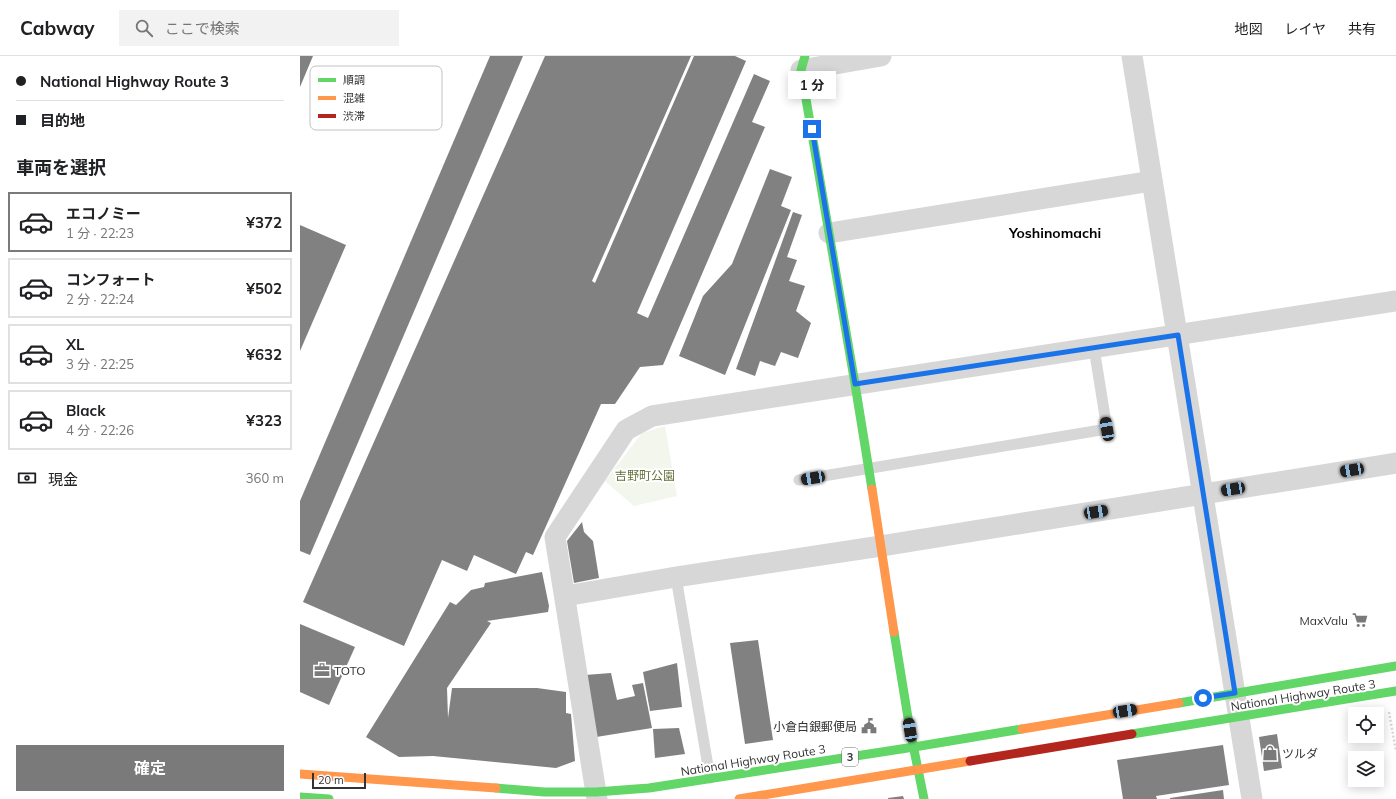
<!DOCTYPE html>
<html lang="ja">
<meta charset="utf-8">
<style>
:root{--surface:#fff;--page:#f2f2f2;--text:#202124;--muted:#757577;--line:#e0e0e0;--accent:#7a7a7a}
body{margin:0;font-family:Mulish,"Noto Sans JP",sans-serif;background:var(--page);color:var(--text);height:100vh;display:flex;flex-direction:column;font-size:15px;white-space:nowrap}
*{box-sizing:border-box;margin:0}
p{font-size:13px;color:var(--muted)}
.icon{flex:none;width:22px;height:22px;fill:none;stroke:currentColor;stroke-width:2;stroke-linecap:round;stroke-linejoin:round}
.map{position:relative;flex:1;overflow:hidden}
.details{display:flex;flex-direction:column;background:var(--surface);width:300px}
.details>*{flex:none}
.hud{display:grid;align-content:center;height:88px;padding:0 16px;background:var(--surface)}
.fabs{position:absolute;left:1048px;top:651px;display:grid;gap:8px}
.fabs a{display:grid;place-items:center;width:36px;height:36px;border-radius:0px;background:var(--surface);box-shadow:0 2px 10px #0003;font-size:20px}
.scale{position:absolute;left:12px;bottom:10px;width:54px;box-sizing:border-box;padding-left:4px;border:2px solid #333;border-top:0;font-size:11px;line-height:14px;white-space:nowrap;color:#333;-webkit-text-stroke:3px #fff;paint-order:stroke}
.end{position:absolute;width:18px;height:18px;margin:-9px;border:5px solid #1a73e8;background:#fff;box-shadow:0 0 0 2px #fff}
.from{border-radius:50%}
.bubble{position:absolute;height:28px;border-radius:0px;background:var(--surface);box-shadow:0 2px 10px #0003;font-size:13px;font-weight:700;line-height:28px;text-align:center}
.car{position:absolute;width:12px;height:24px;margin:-12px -6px;border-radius:5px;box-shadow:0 0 3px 1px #0007;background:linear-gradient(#222 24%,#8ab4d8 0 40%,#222 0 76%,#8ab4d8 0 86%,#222 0)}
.hud b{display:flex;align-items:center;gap:14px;height:38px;font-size:15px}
.hud b+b{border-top:1px solid var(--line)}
.hud i{width:10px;height:10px;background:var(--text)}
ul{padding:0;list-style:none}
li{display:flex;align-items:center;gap:12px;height:60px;margin:0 8px 6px;padding:0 8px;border:2px solid var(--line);border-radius:0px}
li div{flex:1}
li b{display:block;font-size:15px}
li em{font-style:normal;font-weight:700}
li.on{border-color:var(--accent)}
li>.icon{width:36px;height:36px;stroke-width:1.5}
h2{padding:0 16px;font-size:18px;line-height:48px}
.pay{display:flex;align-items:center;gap:10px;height:44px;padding:0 16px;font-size:15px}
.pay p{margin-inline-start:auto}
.cta{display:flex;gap:8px;margin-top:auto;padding:8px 16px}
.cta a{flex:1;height:46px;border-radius:0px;background:var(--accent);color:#fff;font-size:16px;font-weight:700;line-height:46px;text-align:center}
header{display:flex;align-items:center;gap:24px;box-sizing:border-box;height:56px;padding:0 20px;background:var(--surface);border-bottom:1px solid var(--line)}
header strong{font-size:19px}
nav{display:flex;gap:22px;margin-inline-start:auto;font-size:14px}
.search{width:280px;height:36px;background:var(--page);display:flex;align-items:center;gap:10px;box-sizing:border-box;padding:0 14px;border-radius:0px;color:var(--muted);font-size:15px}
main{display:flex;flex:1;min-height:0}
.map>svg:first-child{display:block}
</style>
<header>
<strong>Cabway</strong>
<div class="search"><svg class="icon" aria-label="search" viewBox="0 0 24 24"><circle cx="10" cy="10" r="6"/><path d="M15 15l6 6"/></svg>ここで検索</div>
<nav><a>地図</a><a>レイヤ</a><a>共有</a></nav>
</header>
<main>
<section class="details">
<div class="hud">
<b><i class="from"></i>National Highway Route 3</b>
<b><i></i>目的地</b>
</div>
<h2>車両を選択</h2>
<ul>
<li class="on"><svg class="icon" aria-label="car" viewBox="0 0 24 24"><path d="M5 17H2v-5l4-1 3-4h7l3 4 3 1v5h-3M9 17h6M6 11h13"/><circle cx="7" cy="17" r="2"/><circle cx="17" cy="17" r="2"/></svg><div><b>エコノミー</b><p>1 分 · 22:23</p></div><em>¥372</em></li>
<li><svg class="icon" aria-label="car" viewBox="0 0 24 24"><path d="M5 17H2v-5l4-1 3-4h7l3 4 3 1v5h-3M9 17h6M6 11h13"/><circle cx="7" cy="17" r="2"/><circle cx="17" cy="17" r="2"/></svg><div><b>コンフォート</b><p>2 分 · 22:24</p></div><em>¥502</em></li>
<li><svg class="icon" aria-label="car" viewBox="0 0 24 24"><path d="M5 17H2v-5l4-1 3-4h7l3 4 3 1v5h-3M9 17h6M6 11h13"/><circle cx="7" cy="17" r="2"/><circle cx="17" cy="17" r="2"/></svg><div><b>XL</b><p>3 分 · 22:25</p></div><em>¥632</em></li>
<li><svg class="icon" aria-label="car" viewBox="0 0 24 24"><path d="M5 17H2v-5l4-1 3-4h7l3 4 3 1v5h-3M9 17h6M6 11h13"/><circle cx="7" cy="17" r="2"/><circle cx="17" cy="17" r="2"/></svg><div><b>Black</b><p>4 分 · 22:26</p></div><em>¥323</em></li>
</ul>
<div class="pay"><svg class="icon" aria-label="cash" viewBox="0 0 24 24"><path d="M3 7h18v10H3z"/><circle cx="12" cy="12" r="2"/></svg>現金<p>360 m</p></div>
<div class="cta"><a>確定</a></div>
</section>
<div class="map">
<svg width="1096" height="743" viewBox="0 0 1096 743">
<rect width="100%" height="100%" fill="#fff"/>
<path fill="#f3f6ed" d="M365,370L377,440L334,450L305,425L342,377Z"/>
<g fill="#818181">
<path d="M0,0H13L0,31Z"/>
<path d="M190,0H223L10,499L0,495V445Z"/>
<path d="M245,0H391L292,225L295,227L394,0H435L446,5L337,257L348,262L454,18L470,25L452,66L465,71L363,309L340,311L315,348H301L233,499L226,496L216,518L174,499L167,515L142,504L104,590L3,546Z"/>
<path d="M470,113L492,121L481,150L491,154L425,319L379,300L403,240L432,208Z"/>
<path d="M493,156L502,159L487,201L497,204L489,225L505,230L496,255L511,267L498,302L481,296L475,310L460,305L455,320L436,313Z"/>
<path d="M0,169L46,189L0,295Z"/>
<path d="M282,466L284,476L293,485L299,522L274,527L267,485Z"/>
<path d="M242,516L249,550L248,556L187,565L191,567L147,632L148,662L152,632H237L266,636V657L271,658L275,705L256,712L133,700L99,701L66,681L150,546L156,549L171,534L184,531L185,527Z"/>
<path d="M0,568L55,591L29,649L0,636Z"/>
<path d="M458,584L473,684L445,688L430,587Z"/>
<path d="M377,607L382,651L350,655L343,616Z"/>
<path d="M311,617L317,644L335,640L332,629L343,627L352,672L290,682L285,619Z"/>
<path d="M379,672L385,698L355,702L353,673Z"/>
<path d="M977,678L982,712L964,715L959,681Z"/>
<path d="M923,689L929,729L856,740L857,743H823L817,704Z"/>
<path d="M923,734L924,743H870V742Z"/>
<path d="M603,740L604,743H588V742Z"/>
</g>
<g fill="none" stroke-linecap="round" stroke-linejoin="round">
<path stroke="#d7d7d7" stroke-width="2.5" stroke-dasharray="2 2" stroke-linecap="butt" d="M1089,656L1096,695"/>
<g stroke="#d7d7d7" stroke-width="11">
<path d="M499,424L807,373L794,292"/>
<path d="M376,521L410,722"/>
</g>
<g stroke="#d7d7d7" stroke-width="21">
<path d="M832,0L952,743"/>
<path d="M501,14L581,0"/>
<path d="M529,177L852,125"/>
<path d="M265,540L376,521L581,490L1096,407"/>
<path d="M297,743L255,481L326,374L352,360L1096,245"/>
</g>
<g stroke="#63d668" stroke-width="9">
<path d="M505,0L501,14L555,328L572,433"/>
<path d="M594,576L610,674L624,743"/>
<path d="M879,647L1096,610"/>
<path d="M832,678L1096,635"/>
<path d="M196,732L244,736H296L349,732L614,691L722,673"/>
<path d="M0,741L29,743"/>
</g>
<g stroke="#ff974d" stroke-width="9">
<path d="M572,433L594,576"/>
<path d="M722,673L879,647"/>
<path d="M0,718L196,732"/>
<path d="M439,743L670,705"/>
</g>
<path stroke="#b3261e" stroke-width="9" d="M670,705L832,678"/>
</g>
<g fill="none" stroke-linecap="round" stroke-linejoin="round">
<path stroke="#1a73e8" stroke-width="5" d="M512,73L555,328L878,279L935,637L903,642"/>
</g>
<defs>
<symbol id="supermarket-bare" viewBox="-9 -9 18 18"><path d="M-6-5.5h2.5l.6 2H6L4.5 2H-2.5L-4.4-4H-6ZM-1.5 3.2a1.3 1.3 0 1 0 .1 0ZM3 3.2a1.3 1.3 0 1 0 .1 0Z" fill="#7a7a7a" stroke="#fff" stroke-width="2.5" paint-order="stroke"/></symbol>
<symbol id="office-bare" viewBox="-9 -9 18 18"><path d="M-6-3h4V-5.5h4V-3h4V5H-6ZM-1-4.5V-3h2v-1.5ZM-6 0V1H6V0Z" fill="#7a7a7a" stroke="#fff" stroke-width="2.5" paint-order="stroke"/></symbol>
<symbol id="civic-bare" viewBox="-9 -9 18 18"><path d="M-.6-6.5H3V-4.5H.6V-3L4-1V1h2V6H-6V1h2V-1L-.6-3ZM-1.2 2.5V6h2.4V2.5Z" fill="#7a7a7a" stroke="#fff" stroke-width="2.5" paint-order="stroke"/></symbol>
<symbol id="shop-bare" viewBox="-9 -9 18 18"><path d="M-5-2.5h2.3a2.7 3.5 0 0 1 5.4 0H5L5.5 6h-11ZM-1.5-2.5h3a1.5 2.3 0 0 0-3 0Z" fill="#7a7a7a" stroke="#fff" stroke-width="2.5" paint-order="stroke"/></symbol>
</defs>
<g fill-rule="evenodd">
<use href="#supermarket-bare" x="1049" y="553" width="22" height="22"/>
<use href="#office-bare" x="11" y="603" width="22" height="22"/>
<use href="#civic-bare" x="558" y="659" width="22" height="22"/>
<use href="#shop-bare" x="959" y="686" width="22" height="22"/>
</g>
<g text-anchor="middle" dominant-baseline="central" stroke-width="4" stroke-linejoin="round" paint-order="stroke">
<rect fill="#fff" stroke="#707070" stroke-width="1" x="542" y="692" width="16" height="18" rx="3"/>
<g font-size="11" font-weight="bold" fill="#333">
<text x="550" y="701">3</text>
</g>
<g font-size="12" fill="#63733b" stroke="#fff">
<text x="345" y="419">吉野町公園</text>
</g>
<g font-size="12" fill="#333" stroke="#fff" text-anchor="end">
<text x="1048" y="564">MaxValu</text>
<text x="34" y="614" text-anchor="start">TOTO</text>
<text x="557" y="670">小倉白銀郵便局</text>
<text x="982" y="697" text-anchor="start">ツルダ</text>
</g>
<g font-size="12" fill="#333" stroke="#fff">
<text transform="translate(1003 639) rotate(-9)">National Highway Route 3</text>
<text transform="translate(453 704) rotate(-9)">National Highway Route 3</text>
</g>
<g font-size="14" font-weight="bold" fill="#000" stroke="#fff">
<text x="755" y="177">Yoshinomachi</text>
</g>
</g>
<rect x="10" y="10" width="132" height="64" rx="6" fill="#fff" stroke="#c2c2c2" stroke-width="1"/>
<rect x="18" y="22" width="18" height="4" fill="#63d668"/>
<rect x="18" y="40" width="18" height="4" fill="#ff974d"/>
<rect x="18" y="58" width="18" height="4" fill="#b3261e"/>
<g font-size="11" fill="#333">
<text x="43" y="28">順調</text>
<text x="43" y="46">混雑</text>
<text x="43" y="64">渋滞</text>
</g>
</svg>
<div class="fabs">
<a><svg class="icon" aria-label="locate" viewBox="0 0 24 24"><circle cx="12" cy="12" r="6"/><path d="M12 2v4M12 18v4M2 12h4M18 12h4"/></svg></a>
<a><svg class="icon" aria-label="layers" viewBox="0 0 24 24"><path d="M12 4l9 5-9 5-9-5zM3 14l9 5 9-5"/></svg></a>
</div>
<div class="scale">20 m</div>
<i class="end from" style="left:903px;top:642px"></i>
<i class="end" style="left:512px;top:73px"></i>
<div class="bubble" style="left:488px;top:15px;width:48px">1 分</div>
<i class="car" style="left:807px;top:373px;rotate:350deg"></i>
<i class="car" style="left:1052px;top:414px;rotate:260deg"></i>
<i class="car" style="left:513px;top:422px;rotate:261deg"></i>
<i class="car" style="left:933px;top:433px;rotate:261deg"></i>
<i class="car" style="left:796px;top:456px;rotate:81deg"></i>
<i class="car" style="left:825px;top:655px;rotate:81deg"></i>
<i class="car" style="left:610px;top:674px;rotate:351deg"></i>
</div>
</main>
